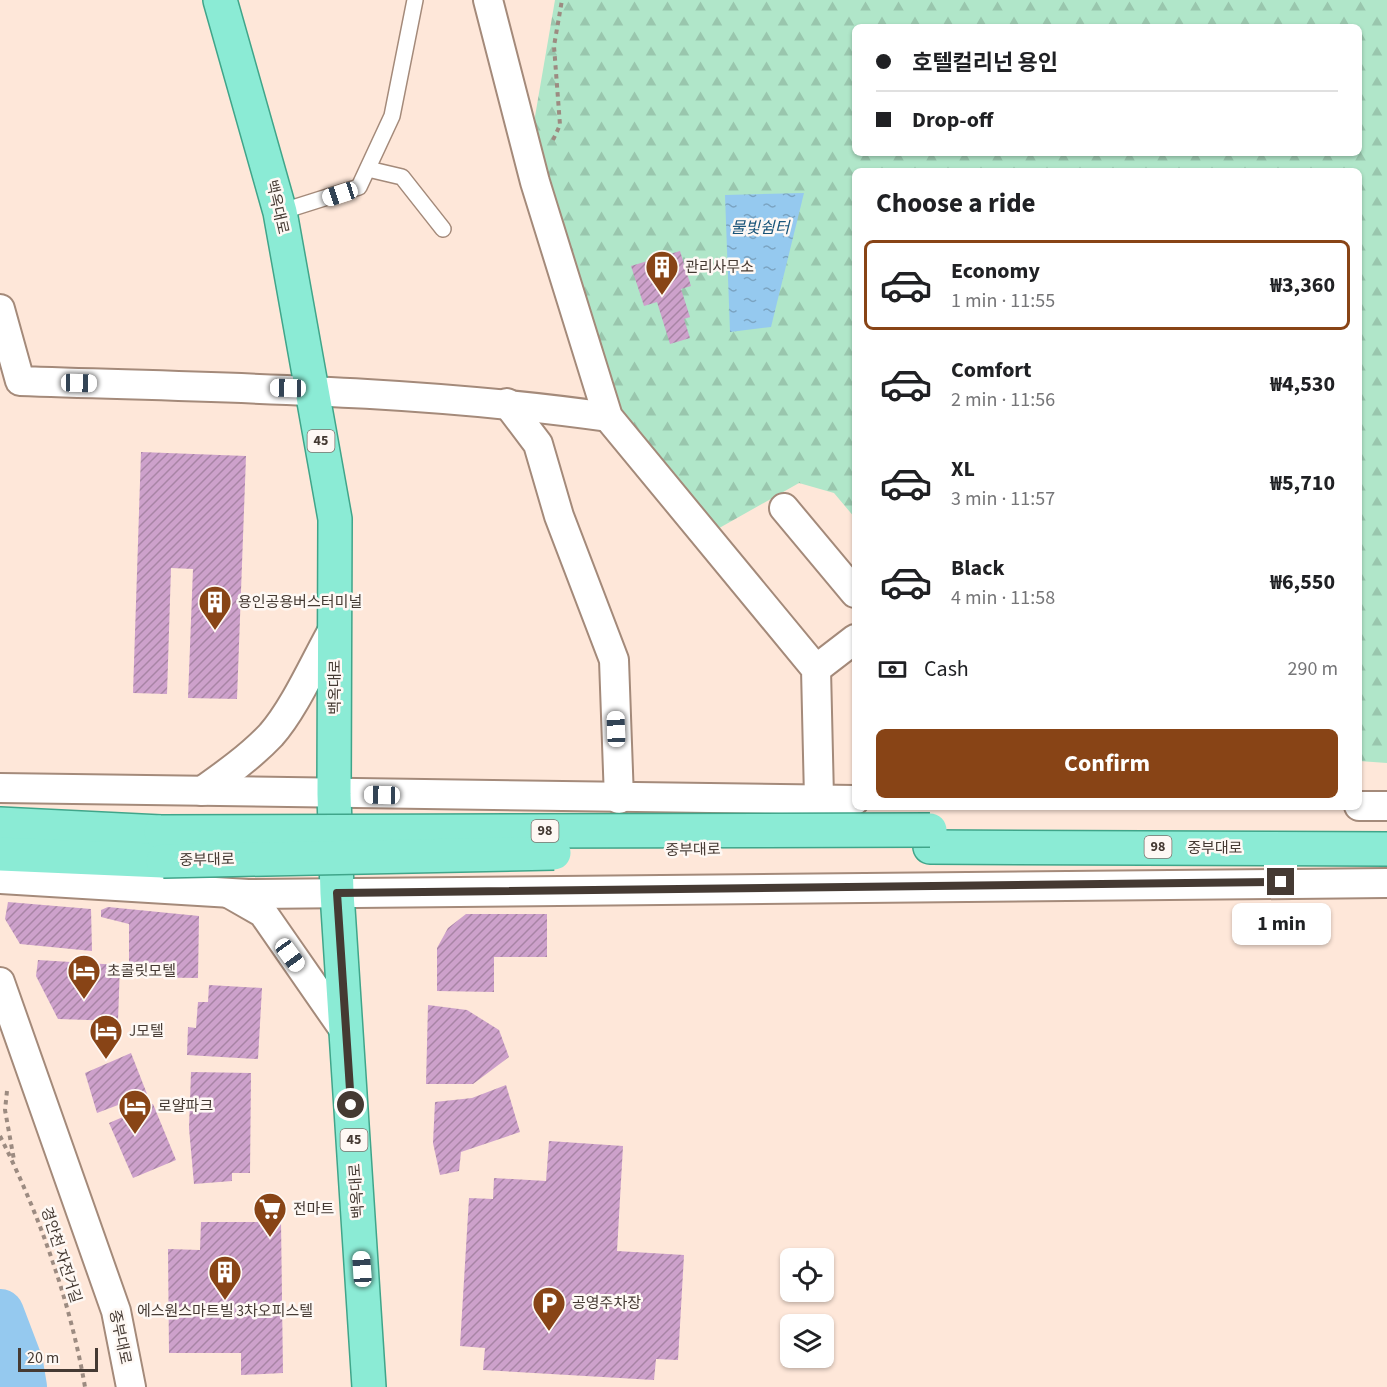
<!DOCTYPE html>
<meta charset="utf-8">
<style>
:root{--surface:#fff;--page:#f6f6f6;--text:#202124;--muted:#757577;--line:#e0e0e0;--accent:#884416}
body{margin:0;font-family:"Source Sans 3","Noto Sans KR",sans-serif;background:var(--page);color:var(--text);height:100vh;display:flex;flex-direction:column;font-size:22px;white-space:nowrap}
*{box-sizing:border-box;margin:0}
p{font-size:20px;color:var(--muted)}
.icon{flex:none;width:33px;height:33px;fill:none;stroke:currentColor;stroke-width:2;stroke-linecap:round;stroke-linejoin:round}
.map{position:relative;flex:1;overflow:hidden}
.panel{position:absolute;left:852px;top:168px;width:510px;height:642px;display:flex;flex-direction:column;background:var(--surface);border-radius:9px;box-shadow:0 2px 4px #0004}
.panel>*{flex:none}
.top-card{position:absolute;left:852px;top:24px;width:510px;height:132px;border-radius:9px;box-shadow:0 2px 4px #0004;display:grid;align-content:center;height:132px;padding:0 24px;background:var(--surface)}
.buttons{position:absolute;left:780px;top:1248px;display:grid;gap:12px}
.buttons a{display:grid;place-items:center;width:54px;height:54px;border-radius:9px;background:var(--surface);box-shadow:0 2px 4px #0004;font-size:30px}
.scale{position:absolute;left:18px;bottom:15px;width:80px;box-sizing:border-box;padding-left:6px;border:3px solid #453a33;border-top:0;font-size:16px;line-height:21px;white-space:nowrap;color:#453a33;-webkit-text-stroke:4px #fef8f4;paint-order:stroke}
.end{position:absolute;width:27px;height:27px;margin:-14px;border:8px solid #453a33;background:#fff;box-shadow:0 0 0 3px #fff}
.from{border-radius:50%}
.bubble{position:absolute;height:42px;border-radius:9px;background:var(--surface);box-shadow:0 2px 4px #0004;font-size:20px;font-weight:700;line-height:42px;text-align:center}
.car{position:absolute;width:18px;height:36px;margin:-18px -9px;border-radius:8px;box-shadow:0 0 4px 2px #0007;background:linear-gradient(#fff 24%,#345 0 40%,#fff 0 76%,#345 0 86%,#fff 0)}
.top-card b{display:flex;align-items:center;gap:21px;height:57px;font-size:22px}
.top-card b+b{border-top:2px solid var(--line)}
.top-card i{width:15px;height:15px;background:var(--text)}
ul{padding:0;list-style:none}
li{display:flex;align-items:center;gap:18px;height:90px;margin:0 12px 9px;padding:0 12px;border:3px solid transparent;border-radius:9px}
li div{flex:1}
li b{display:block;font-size:22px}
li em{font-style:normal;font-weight:700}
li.active{border-color:var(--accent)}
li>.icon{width:54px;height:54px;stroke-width:1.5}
h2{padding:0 24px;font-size:27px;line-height:72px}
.pay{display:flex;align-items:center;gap:15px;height:66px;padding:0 24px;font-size:22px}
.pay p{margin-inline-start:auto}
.button{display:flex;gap:12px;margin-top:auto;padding:12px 24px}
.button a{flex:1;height:69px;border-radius:9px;background:var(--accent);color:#fff;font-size:24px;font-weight:700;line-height:69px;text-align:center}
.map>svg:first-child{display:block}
</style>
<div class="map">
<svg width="1387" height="1387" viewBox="0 0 1387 1387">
<defs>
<pattern id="forest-firs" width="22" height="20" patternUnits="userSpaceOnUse" patternTransform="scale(1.5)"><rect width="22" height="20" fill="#b0e6c9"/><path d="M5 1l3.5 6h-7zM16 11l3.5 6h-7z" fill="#99c6ad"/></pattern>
<pattern id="water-ripples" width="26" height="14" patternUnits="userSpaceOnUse" patternTransform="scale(1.5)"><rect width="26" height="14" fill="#95c9ef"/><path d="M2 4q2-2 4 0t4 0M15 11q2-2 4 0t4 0" fill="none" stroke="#7ba4c2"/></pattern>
<pattern id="building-hatch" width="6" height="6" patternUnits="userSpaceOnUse" patternTransform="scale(1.5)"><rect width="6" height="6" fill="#cda1cb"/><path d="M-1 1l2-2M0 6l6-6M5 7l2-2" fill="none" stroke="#a884a5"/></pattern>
</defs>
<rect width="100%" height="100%" fill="#fee7d9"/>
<path fill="url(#forest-firs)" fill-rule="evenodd" d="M555,0H1387V763L1359,761V171H855V518L834,493L799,483L714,531L615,410L533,128ZM855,27H1359V153H855Z"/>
<path fill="url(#water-ripples)" d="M804,193L771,327L730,332L725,195Z"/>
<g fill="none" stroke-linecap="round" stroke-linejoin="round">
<path stroke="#95c9ef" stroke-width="48" d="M0,1313L19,1363L23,1387"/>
</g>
<g fill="url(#building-hatch)">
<path d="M680,251L691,286L681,289L690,317L684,319L690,338L670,344L657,302L644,306L631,266Z"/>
<path d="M141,452L246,456L237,699L188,698L193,569L171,568L167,694L133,693Z"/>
<path d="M8,902L91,909L92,951L20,944L5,919Z"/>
<path d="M108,907L199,916L198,978L129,977V924L101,917V910Z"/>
<path d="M466,914H547V957H494V992L437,991V948L448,928Z"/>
<path d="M38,960L120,965L118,1021L58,1019L36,976Z"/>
<path d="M209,985L262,988L258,1059L187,1055L188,1027L196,1028L198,1002H208Z"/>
<path d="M428,1005L467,1010L499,1030L509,1057L473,1084H426Z"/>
<path d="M131,1053L147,1094L97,1113L85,1073Z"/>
<path d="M191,1072L251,1073L250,1173H232V1181L194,1184L189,1128Z"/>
<path d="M506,1085L520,1132L461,1152L459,1171L440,1175L433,1143L435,1102L472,1098Z"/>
<path d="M153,1104L176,1160L133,1178L109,1123Z"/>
<path d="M549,1141L623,1146L617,1251L684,1255L678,1360L656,1359L654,1380L483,1370L485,1348L460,1346L469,1198L493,1199L494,1178L546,1181Z"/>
<path d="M201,1222H281L283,1373L241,1375V1353H169L168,1249L200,1250Z"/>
</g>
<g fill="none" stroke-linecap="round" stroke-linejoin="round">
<defs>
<g id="service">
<path d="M368,169L402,177L443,229"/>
<path d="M280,212L359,187L392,116L415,0"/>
</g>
<g id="minor">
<path d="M488,0L535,182L608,417L816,669L819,798"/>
<path d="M0,309L20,381C218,388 411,389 608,417"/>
<path d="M507,403L538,444L559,516L614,660L619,799"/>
<path d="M784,508L855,593"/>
<path d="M816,669L855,639"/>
<path d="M0,788L855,800"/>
<path d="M202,791C226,774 250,757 271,735C295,708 316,659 335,626"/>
<path d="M1359,806H1387"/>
<path d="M0,879L248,894L1387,883"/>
<path d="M230,894L263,913L347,1034"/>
<path d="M0,982L116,1311L131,1387"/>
</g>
<g id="primary">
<path d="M220,0L280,212L335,519L334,794L337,893L369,1387"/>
<path d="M0,824L161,832"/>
<path d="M930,847L1387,849"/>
<path d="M0,854L163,861"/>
</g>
</defs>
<use href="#service" stroke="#a48a7a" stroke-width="18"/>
<use href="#minor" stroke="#a48a7a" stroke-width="32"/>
<use href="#primary" stroke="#40a58a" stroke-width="36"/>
<g stroke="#9c8b81" stroke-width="4" stroke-dasharray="4.5 4.5" stroke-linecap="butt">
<path d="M553,140L560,125L554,46L562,0"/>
<path d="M7,1091L5,1110L14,1160"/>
<path d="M0,1136C39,1214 70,1300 85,1387"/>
</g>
<use href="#service" stroke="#fff" stroke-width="15"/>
<use href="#minor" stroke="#fff" stroke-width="28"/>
<use href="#primary" stroke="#8bebd5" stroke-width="33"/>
<defs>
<g id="primary-bridge">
<path d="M161,832L930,830"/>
<path d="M163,861L554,853"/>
</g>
</defs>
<use href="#primary-bridge" stroke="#40a58a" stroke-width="36" stroke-linecap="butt"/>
<use href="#primary-bridge" stroke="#8bebd5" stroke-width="33"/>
</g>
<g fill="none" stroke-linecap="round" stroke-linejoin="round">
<path stroke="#453a33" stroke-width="8" d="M351,1105L337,893L1281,882"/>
</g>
<defs>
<symbol id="building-pin" viewBox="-11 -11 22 30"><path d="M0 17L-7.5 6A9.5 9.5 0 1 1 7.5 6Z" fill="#884416" stroke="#fef8f4"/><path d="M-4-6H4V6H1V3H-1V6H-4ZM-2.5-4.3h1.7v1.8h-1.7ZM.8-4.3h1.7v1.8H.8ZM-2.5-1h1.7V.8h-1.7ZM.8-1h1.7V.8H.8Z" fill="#fff"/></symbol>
<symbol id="hotel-pin" viewBox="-11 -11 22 30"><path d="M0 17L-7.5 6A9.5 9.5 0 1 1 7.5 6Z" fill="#884416" stroke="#fef8f4"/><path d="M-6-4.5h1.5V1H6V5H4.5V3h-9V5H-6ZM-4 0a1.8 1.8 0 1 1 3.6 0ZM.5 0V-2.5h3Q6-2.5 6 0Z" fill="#fff"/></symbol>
<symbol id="supermarket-pin" viewBox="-11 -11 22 30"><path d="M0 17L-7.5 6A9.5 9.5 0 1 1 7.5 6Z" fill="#884416" stroke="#fef8f4"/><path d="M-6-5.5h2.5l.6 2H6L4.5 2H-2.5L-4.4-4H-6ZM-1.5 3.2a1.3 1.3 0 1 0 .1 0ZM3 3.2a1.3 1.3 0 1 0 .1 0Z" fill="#fff"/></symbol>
<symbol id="parking-pin" viewBox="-11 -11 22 30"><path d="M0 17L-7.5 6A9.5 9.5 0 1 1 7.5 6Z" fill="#884416" stroke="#fef8f4"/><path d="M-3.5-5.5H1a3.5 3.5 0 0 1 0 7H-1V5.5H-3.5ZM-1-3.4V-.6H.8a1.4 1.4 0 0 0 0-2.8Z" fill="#fff"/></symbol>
</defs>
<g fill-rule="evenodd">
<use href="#building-pin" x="643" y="248" width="38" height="52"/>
<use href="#building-pin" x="196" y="583" width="38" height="52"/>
<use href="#hotel-pin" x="65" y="952" width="38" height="52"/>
<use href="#hotel-pin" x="87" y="1012" width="38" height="52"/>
<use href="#hotel-pin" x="116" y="1087" width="38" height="52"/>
<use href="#supermarket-pin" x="251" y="1190" width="38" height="52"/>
<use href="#building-pin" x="206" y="1253" width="38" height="52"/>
<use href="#parking-pin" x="530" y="1284" width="38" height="52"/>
</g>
<g text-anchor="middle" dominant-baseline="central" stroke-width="5" stroke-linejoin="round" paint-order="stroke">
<g fill="#fef8f4" stroke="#7c736d" stroke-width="1.5">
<rect x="307.5" y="430" width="27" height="22" rx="4.5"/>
<rect x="531.5" y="820" width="27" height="22" rx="4.5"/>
<rect x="1144.5" y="836" width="27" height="22" rx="4.5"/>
<rect x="340.5" y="1129" width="27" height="22" rx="4.5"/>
</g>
<g font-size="14" font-weight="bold" fill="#453a33">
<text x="321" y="441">45</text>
<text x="545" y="831">98</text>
<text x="1158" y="847">98</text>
<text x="354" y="1140">45</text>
</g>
<g font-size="15" fill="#453a33" stroke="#fef8f4">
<text transform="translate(277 207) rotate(77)">백옥대로</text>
<text transform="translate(335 687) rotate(-90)">백옥대로</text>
<text x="1215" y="848">중부대로</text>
<text transform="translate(693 850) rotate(-1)">중부대로</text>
<text transform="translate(207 860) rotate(-1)">중부대로</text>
<text transform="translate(357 1191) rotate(-94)">백옥대로</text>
<text transform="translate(61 1255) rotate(72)">경안천 자전거길</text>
<text transform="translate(120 1337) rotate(78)">중부대로</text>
</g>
<g font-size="15" fill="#453a33" stroke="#fef8f4" text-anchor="start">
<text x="685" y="267">관리사무소</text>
<text x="238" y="602">용인공용버스터미널</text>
<text x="107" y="971">초콜릿모텔</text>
<text x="129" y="1031">J모텔</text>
<text x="158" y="1106">로얄파크</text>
<text x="293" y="1209">전마트</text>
<text x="572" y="1303">공영주차장</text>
<text x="225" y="1311" text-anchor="middle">에스원스마트빌 3차오피스텔</text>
</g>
<g font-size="16" font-style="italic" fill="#185479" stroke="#fef8f4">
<text x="760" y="228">물빛쉼터</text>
</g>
</g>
</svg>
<div class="buttons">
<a><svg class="icon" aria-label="locate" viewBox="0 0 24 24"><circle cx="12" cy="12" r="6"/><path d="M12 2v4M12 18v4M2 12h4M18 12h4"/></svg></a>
<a><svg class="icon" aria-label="layers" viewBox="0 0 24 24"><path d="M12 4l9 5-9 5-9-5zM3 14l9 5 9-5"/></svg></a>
</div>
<div class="scale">20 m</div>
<i class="end from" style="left:351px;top:1105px"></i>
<i class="end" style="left:1281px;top:882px"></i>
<div class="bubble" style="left:1232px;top:903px;width:99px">1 min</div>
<i class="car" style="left:340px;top:194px;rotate:252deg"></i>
<i class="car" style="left:79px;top:383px;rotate:91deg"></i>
<i class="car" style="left:288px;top:388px;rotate:271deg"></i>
<i class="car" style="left:616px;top:729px;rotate:358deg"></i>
<i class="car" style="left:382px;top:795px;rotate:271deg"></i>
<i class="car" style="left:290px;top:955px;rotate:144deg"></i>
<i class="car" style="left:362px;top:1269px;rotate:356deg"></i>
<div class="top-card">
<b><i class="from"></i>호텔컬리넌 용인</b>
<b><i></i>Drop-off</b>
</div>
<section class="panel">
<h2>Choose a ride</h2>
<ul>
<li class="active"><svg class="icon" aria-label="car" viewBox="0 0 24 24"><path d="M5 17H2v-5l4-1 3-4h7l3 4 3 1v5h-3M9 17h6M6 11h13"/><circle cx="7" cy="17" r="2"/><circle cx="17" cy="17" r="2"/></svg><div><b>Economy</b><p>1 min · 11:55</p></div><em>₩3,360</em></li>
<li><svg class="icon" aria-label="car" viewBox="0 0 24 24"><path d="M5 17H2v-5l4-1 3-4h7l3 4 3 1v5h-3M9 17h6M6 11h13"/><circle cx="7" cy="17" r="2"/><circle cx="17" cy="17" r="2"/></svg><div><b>Comfort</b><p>2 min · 11:56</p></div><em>₩4,530</em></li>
<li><svg class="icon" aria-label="car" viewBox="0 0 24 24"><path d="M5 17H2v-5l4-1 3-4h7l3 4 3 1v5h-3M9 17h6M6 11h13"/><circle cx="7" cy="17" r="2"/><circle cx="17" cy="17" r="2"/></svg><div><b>XL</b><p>3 min · 11:57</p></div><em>₩5,710</em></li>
<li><svg class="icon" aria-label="car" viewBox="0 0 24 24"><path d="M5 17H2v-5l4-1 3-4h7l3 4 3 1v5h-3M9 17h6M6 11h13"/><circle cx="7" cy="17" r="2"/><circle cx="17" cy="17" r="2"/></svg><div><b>Black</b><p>4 min · 11:58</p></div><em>₩6,550</em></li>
</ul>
<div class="pay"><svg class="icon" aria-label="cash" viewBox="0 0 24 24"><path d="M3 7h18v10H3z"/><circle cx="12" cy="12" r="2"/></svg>Cash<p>290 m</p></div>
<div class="button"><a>Confirm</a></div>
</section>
</div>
